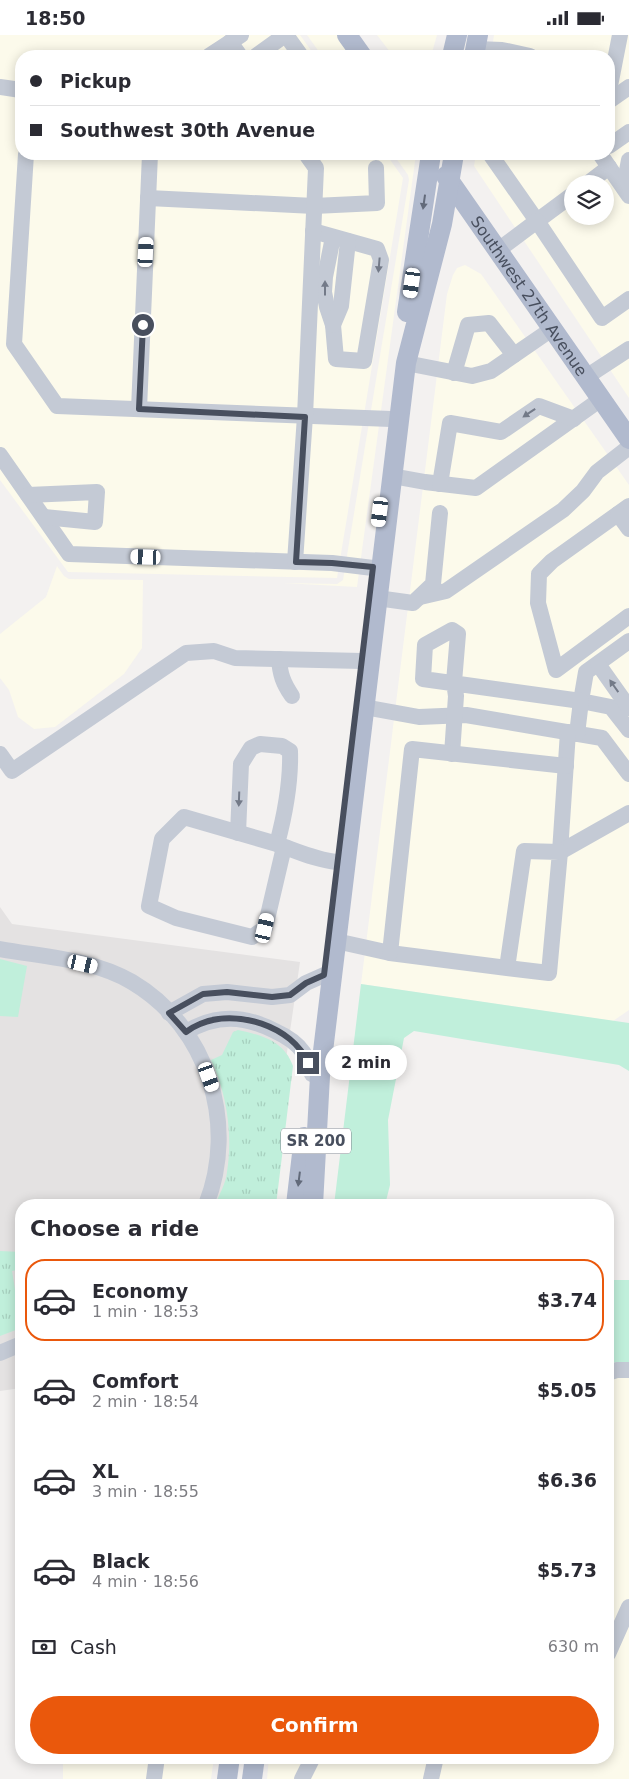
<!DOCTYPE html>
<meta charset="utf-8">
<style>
:root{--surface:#fff;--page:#f2f2f3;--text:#2b2b33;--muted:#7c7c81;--line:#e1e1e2;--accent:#ea580c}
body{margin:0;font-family:"DejaVu Sans",sans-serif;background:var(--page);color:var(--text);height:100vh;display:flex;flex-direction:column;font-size:19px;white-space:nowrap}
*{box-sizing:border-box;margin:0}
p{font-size:16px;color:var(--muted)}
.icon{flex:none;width:28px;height:28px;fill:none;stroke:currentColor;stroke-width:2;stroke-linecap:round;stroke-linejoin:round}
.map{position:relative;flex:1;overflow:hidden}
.details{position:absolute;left:15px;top:1164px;width:599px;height:565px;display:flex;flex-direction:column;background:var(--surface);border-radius:20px;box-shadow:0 2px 12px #0003}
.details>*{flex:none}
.banner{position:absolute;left:15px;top:15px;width:600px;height:110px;border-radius:20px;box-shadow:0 2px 12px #0003;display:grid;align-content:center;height:110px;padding:0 15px;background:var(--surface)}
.buttons{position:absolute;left:564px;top:140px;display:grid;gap:10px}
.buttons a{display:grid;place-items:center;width:50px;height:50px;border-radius:50%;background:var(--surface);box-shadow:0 2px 12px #0003;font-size:25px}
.end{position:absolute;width:22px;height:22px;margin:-11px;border:6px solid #484f5e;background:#fff;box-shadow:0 0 0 2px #fff}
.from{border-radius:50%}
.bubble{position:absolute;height:35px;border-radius:18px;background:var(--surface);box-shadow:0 2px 12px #0003;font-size:16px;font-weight:600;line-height:35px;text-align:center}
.car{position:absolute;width:15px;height:30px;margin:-15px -8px;border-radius:6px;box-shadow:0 0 4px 1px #0007;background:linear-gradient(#fff 24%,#345 0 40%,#fff 0 76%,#345 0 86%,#fff 0)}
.banner b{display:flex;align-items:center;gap:18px;height:48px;font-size:19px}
.banner b+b{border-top:1px solid var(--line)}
.banner i{width:12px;height:12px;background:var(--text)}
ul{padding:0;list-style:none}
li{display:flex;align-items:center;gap:15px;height:82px;margin:0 10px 8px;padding:0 5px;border:2px solid transparent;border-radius:20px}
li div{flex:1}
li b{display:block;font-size:19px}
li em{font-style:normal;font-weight:600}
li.on{border-color:var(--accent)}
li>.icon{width:45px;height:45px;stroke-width:1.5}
h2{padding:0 15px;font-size:22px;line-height:60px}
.pay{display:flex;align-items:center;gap:12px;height:55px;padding:0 15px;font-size:19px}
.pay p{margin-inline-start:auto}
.cta{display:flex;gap:10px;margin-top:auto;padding:10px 15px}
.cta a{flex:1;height:58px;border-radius:30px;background:var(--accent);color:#fff;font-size:20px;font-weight:600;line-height:58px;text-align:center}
.status{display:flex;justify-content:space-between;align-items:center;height:35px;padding:0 25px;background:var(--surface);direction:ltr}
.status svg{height:14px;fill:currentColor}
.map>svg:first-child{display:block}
</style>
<div class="status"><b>18:50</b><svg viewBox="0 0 49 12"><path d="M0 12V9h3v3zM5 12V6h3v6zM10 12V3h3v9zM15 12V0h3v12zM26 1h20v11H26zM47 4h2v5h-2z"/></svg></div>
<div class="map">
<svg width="629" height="1744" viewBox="0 0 629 1744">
<defs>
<pattern id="park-tufts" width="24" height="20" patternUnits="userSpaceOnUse" patternTransform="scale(1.25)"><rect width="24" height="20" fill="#c0efdb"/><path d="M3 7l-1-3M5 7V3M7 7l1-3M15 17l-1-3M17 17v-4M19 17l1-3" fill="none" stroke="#a6cfbe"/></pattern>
</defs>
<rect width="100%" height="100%" fill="#f3f1f0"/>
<g fill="#fcfaeb" fill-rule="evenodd">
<path d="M0,0H300L315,21H21V119H386L403,143L337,543L68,537L0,445Z"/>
<path d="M307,0H339L354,21H322Z"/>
<path d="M377,0H437L431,21H393Z"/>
<path d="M494,0H629V363L474,131L476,119H609V21H491ZM572,149H605V181H572Z"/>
<path d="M393,119H416L357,552L283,548L337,549L343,545L409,145L408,140Z"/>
<path d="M465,230L481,239L629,450V975L613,986L361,949L447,259L453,240L457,233Z"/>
<path d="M57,531L64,541L69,544L143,545L142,613L124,639L55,692L34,694L18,682L9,655L0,643V599L46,562Z"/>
<path d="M608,1327L629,1329V1744H267L269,1723L608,1722Z"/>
<path d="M63,1723H214L211,1744H63Z"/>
</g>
<path fill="#e4e2e2" d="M0,872L12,889L300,927L265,1170H21V1353L0,1356Z"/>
<g fill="#c0efdb">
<path d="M0,924L27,931L18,982L0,981Z"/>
<path d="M361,949L629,988V1036L619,1030L414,996L404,1003L388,1085L390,1150L385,1170H334Z"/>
<path d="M608,1245H629V1329L608,1327Z"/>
</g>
<g fill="url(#park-tufts)">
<path d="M238,995C262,1000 284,1006 293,1031L276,1170H215C219,1160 226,1148 227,1137C233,1100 227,1059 211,1025L222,1020L233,997Z"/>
<path d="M0,1216L21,1217V1234L12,1236L17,1267H21V1293L0,1301Z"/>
</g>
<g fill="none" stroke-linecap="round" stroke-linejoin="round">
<g stroke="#c4cad5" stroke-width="16">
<path d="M286,0L301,21"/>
<path d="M230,7L240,21"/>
<path d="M476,14L502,15L530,21"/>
<path d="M209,21L241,0"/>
<path d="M256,21L285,0"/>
<path d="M0,52L21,55"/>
<path d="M609,56L620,0"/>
<path d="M609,66L629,52"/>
<path d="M609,111L629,97"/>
<path d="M26,119L14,309L57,371L391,384"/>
<path d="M490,119L537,186L572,160"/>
<path d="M600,119L629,161"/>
<path d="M626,141L629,125"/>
<path d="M587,149L609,132"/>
<path d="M148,163L314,171L377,168L376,133"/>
<path d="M313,196L377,214L381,225L364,326L336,324L333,290L327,272L324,257L325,242L333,202"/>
<path d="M497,216L537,186L602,283L629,264"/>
<path d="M333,290L341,271L348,206"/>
<path d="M406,328L472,341L491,336L552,294"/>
<path d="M454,338L468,290L489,288L514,320"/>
<path d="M586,342L629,314"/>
<path d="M139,374L150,119"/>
<path d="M0,420L69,519L332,528L373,533"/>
<path d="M392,441L425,447L476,453L601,364"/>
<path d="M440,449L450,388L501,397L539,371L574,384"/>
<path d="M28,460L97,457L95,487L44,482"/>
<path d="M629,471L552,526L539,539L538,568L556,635L629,581"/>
<path d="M618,479L629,494"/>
<path d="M295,527L305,381L316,133L306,119"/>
<path d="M420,562L446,556L563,475L583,456L597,437L629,412"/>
<path d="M377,563L413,568L433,549L440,478"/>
<path d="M629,606L586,637L581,666L611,672L629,695"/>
<path d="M279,624C280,639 283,648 292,661"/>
<path d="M598,629L629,673"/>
<path d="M364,672L419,682L466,680L602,703L629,739"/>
<path d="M0,719L12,736L186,618L214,616L235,623L362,626"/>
<path d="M452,719L456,661L454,647L458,599L452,595L425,610L423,644L581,666L577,699"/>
<path d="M238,798L241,729L251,713L260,709L282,711L290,716C291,747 285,779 277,809"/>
<path d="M284,812L265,893L252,902L176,883L149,871L162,804L184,782L277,809C297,816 316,825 337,827"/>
<path d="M560,817L568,697"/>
<path d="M560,817L629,778"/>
<path d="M336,906L390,918L507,933L524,816L560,817L549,938L507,933"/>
<path d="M0,914C44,922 93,924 132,947C208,992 238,1089 206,1170"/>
<path d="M390,918L412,714L566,731"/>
<path d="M169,978L203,959L227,957L272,962L290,960L306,948L324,940"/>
<path d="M186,997C216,979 244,980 275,996C286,1001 296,1007 303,1017C307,1023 309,1032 312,1039"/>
<path d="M0,1318L21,1309"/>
<path d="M608,1338L617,1335H629"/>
<path d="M608,1619L629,1572"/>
<path d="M154,1744L157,1722"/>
<path d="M302,1744L313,1722"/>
<path d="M431,1744L436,1722"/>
</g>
<g stroke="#b1bace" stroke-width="20">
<path d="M347,0L362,21"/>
<path d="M452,21L457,0"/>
<path d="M474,21L478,0"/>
<path id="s1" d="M446,141L629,404"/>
<path d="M407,277L431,119"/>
<path d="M296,1170L304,1102"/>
<path d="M313,1170L320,1041L406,328L442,189L454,119"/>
<path d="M227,1744L230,1722"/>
<path d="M252,1744L255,1722"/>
</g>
</g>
<defs><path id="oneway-solid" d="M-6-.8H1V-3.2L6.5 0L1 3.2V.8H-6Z" transform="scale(1.25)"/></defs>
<g fill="#626a7a">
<use href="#oneway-solid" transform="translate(424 167) rotate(98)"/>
<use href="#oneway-solid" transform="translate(299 1144) rotate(97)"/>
</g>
<g fill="#737a88">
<use href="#oneway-solid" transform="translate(379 230) rotate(95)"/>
<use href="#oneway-solid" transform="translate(325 253) rotate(-90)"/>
<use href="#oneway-solid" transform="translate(529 378) rotate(146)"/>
<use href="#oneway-solid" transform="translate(614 651) rotate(-125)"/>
<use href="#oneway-solid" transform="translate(239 764) rotate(92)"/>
</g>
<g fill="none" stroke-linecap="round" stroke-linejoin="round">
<path stroke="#484f5e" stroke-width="6" d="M143,290L139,374L305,382L296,527L332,528L373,532L324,940L306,948L290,960L272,962L227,957L203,959L169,978L186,997C190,994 195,991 200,989C235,973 293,991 308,1028"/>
</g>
<g text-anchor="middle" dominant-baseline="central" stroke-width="4" stroke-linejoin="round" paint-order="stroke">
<rect fill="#fff" stroke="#7f848e" stroke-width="1" x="281" y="1093.5" width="70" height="25" rx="4"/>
<g font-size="15" font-weight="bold" fill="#484f5e">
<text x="316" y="1106">SR 200</text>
</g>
<g font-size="16" fill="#484f5e" stroke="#fff">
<text stroke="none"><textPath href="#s1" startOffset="146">Southwest 27th Avenue</textPath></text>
</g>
</g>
</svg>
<div class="buttons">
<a><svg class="icon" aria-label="layers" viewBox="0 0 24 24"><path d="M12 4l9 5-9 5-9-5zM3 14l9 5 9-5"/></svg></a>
</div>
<i class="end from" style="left:143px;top:290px"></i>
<i class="end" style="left:308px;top:1028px"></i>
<div class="bubble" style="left:325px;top:1010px;width:82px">2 min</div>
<i class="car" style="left:146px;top:217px;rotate:3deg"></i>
<i class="car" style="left:412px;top:248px;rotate:188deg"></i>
<i class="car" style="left:380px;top:477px;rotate:187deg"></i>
<i class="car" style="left:146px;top:522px;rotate:272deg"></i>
<i class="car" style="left:265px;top:893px;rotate:13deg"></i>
<i class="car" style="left:83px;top:929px;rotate:103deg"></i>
<i class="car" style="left:209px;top:1042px;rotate:160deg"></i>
<div class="banner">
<b><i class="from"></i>Pickup</b>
<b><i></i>Southwest 30th Avenue</b>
</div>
<section class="details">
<h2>Choose a ride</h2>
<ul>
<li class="on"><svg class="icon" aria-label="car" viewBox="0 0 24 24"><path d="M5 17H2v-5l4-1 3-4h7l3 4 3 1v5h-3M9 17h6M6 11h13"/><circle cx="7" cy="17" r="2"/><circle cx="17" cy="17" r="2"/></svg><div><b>Economy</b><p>1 min · 18:53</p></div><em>$3.74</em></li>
<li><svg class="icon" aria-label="car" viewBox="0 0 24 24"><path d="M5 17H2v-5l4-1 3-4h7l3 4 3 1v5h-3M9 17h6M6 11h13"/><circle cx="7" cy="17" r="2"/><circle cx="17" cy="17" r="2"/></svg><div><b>Comfort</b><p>2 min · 18:54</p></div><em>$5.05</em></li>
<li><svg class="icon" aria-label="car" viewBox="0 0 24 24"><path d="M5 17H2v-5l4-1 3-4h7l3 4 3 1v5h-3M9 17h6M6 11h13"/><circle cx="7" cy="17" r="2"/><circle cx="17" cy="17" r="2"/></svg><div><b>XL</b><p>3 min · 18:55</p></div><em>$6.36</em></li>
<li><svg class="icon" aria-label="car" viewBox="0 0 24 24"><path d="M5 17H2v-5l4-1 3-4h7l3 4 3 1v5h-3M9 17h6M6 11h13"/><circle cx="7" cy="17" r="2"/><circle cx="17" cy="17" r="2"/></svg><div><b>Black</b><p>4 min · 18:56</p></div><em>$5.73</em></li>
</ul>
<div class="pay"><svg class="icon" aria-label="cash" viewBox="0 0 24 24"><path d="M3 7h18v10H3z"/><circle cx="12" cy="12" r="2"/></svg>Cash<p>630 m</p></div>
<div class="cta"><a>Confirm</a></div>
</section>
</div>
